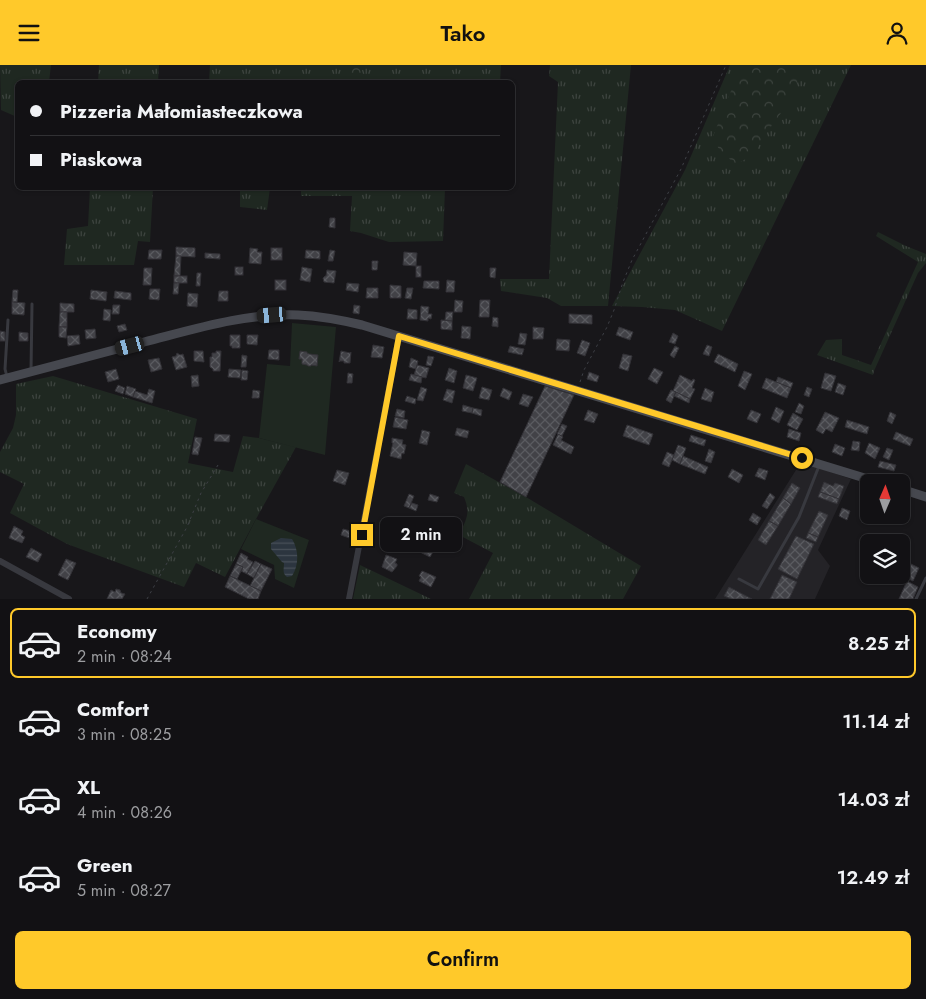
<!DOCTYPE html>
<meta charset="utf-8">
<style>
:root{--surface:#121114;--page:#1b1a1d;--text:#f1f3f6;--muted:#9c9da0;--line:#313134;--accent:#ffc92a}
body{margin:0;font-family:Jost,sans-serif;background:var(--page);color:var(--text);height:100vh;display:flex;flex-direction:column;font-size:19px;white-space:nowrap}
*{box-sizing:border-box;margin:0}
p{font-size:16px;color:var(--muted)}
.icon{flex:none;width:28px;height:28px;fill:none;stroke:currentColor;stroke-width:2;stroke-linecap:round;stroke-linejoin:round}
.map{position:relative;height:534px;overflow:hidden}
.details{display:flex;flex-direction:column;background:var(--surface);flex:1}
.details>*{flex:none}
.banner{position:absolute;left:15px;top:15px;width:500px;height:110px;border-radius:8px;box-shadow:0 1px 4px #0004,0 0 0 1px var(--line);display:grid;align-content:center;height:110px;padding:0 15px;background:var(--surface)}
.needle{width:32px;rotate:2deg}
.tools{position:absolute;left:860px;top:409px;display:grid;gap:10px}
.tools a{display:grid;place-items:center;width:50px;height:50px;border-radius:8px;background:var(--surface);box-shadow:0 1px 4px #0004,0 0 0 1px var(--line);font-size:25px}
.end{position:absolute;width:22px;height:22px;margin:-11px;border:6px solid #ffc92a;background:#111;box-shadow:0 0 0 2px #111}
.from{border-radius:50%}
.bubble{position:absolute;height:35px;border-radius:8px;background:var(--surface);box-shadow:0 1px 4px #0004,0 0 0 1px var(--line);font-size:16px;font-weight:600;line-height:35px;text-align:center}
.car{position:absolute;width:15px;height:30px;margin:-15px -8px;border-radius:6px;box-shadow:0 0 4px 1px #0007;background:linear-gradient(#222 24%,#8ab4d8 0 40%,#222 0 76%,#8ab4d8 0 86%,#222 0)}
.banner b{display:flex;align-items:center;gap:18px;height:48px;font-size:19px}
.banner b+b{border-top:1px solid var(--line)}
.banner i{width:12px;height:12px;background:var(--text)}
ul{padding:9px 0 0;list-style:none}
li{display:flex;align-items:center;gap:15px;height:70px;margin:0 10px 8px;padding:0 5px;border:2px solid transparent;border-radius:8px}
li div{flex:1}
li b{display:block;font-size:19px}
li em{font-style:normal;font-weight:600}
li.on{border-color:var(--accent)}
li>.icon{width:45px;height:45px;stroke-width:1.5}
.cta{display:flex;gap:10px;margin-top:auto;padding:10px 15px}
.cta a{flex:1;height:58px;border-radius:8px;background:var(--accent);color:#111;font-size:20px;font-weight:600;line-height:58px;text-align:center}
header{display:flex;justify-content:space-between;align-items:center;height:65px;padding:0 15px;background:var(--accent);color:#111;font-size:22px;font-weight:600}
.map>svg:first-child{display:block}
</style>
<header><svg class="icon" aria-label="menu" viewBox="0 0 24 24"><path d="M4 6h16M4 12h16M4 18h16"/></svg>Tako<svg class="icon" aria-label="person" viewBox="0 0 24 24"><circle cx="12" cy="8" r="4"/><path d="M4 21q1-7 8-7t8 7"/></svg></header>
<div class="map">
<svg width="926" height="534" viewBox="0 0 926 534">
<defs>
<pattern id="grass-tufts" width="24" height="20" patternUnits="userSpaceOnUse" patternTransform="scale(1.25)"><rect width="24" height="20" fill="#1f2821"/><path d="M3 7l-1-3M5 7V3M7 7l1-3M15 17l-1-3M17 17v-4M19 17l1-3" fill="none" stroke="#3d443f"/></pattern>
<pattern id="forest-crowns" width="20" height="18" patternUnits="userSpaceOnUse" patternTransform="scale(1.25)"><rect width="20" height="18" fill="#1f2821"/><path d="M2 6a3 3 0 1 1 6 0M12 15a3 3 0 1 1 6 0" fill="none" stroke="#3d443f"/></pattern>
<pattern id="water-rules" width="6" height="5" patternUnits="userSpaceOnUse" patternTransform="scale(1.25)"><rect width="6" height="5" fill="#2c353f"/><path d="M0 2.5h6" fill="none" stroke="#485059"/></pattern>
<pattern id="building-cross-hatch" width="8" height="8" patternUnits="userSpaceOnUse" patternTransform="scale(1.25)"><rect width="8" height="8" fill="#424247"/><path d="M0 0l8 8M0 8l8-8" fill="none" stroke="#5a5b60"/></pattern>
</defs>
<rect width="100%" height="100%" fill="#18171a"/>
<path fill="#242327" d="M801,397L851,414L818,485L830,501L815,534H715Z"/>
<g fill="url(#grass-tufts)">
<path d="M0,0H51L49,17L18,18L17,52L1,45Z"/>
<path d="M99,0H159L158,17H98Z"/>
<path d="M210,0H501L500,17L209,18Z"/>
<path d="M550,0H631L608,241H561L547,233L501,226L500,214H549L558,17L549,11Z"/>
<path d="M730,0H851L722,266L675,245L642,242L612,241L685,105Z"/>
<path d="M90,123H153L150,177L138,176L134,200H64L67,164L88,161Z"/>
<path d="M240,123H270L267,145L240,142Z"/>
<path d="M301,123H445L443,176L389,177L361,168L350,166L352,131H301Z"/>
<path d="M878,167L906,181L926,189V198L918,208L874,306L873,310L817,290L826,275L842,274V290L871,300L918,197L876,171Z"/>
<path d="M53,311L197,354L188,398L233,407L243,371L259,373L296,382L256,454L225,512L196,498L184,522L67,479L10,448L24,419L0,407V387L13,363L16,350V319Z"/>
<path d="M466,399L526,432L641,501L623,534H469L493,488L459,470C466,455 471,449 464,432L454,428Z"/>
<path d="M360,500L431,534H353Z"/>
</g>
<g fill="url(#forest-crowns)">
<path d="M346,0H363L362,2V17H345Z"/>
<path d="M744,0H804L789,37L762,74L754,90L736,99L722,88L712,74L730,28Z"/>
</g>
<g fill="#1f2821">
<path d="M292,258L336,262L325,390L259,373L267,299L290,301Z"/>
<path d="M256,454L309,475L294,523L275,514L274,500L241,484Z"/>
</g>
<path fill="url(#water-rules)" d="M281,473L292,474C299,485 299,500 292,511L287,512C282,508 284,504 284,498L282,497L271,484V478Z"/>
<g fill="url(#building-cross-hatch)" stroke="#323136">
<path d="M330,153H335V163L329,162Z"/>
<path d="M176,182L195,183V192L176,191Z"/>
<path d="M250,183L258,184L257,187H262L261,199L249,198Z"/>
<rect x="271" y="183" width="11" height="12"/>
<path d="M149,185H162L161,194H148Z"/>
<path d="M306,185L320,186V194L305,193Z"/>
<path d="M330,185L335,186L333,196H328Z"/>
<path d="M404,187L417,188L416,201L403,200Z"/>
<path d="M205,188L220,189V194L205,193Z"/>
<path d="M176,191H181L180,211H174Z"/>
<path d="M372,196H378L377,205H372Z"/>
<rect x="416" y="201" width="5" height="11"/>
<rect x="235" y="202" width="8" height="8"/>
<path d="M302,202L312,204L310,217L300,215Z"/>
<path d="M144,203H152L151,220H143Z"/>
<path d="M490,203H496L495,213L490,212Z"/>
<path d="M327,205L336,206L334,218L324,217L323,213L325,211H326Z"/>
<path d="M197,208H201L200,221H196Z"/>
<rect x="174" y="211" width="13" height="7"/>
<rect x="275" y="215" width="11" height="10"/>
<path d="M447,215L455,216L454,227H446Z"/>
<path d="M424,216H439V224L423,223Z"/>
<path d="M174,218H179L178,229H173Z"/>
<path d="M347,218L359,219L358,227L346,225Z"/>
<path d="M390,220L401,221V233H390Z"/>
<path d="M367,223H378V233H366Z"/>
<path d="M407,223H413L411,234L405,233Z"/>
<path d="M150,224H160L159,235L149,234Z"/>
<path d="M13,225H18L17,237H12Z"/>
<path d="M91,225L107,227L106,236L90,234Z"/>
<path d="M115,226L131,228V235L114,233Z"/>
<path d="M219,226H228V236H218Z"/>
<path d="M188,228L198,229L197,242L187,241Z"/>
<path d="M455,235L463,236L462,247H454Z"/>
<path d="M480,235H490L489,252H479Z"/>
<path d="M12,237L25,238L24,250L12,249Z"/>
<path d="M60,238L74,239V247H60Z"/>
<path d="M113,240H120L119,249H112Z"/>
<path d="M354,240L360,241L359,249L353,248Z"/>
<path d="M421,241L429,242L428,249H432L431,254L428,253V256L420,255Z"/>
<path d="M104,244L111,245L110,256L103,255Z"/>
<path d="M408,244L417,245V254H407Z"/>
<path d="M60,247H67V262H59Z"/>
<path d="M446,247H453L452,256L445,255Z"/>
<path d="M569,249L592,250V259L569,258Z"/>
<path d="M493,252L498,253V262L492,261Z"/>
<path d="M441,255L452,256V265L441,264Z"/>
<path d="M125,259L127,265L119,267L117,261Z"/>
<path d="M462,261L471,262L470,274L461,273Z"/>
<path d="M59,262H67L66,273L59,272Z"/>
<path d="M533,262L544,263L543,274H533Z"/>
<path d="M619,262L633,267L630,275L616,270Z"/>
<path d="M95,264L96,273L86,274L85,265Z"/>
<path d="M0,266L5,267V276H0Z"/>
<path d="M19,267L28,268V276H19Z"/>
<path d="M520,268L527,269L525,280L518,279Z"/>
<path d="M673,268L678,271L675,279L669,277Z"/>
<path d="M79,270L80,279L68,281L67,271Z"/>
<path d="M230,270H240V283H232V281H230Z"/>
<path d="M247,270H258L257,280L247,279Z"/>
<path d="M557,274L570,275L569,286L556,285Z"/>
<path d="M582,275L590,278L585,291L577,288Z"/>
<path d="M373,280L384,282L382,293L371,292Z"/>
<path d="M707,280L712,282L709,291L703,289Z"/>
<path d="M510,281L524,284L522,290L508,287Z"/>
<path d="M675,281L679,283L674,293L670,290Z"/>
<path d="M269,285H279V295L268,294Z"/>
<path d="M194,286H203L204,297L194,296Z"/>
<path d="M216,286H221L220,306H213V304L210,302V292H212V288H216Z"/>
<path d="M300,286L307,287V288L309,289L318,290L317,301L311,300V301H308L307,300L302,299V294H299Z"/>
<path d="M341,286L350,288L351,287L350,298H344V296H340L339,297Z"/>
<path d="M177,288L180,290L183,289L187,302L176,305L172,292L176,291Z"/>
<path d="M623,289L632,291L628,306L619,303Z"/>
<path d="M718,289L738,299L735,307L714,297Z"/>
<path d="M242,290L247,291L246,302H241Z"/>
<path d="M428,291L434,292L431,301L426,300Z"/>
<path d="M159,293L162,304L151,307L148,295Z"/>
<path d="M411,293L418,296L416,304L409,302Z"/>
<path d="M417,300L429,303L426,313L414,310Z"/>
<path d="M449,303L457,306L454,318L445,315Z"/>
<path d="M654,303L663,307L657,319L648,314Z"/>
<path d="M116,304L119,314L108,317L105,307Z"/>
<path d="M229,304L241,305L240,313L228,312Z"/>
<path d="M242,305L248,306L247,315H241Z"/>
<path d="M744,306L752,309L745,325L738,321Z"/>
<path d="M589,307L599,311L597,317L587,314Z"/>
<path d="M348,308L353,309L352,318H347Z"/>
<path d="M825,308L836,311L831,326L821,323Z"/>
<path d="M411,309L422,312L421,318L409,315Z"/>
<path d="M198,310L199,321L192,322L191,311Z"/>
<path d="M466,310L477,313L473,326L463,323Z"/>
<path d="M680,310L692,316L693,314L695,315L692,323L695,324L690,334L673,326Z"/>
<path d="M778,312L793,318L791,323L776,317Z"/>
<path d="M766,313L791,323L787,333L762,323Z"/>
<path d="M838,318L846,321L843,330L835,327Z"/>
<path d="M118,320L125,323L123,329L115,326Z"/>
<path d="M127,321L136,324L133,332L125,329Z"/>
<path d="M545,321L574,330L526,432L500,417Z"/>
<path d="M421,322L427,324L423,336L417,335Z"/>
<path d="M482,322L492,325L489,335L479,333Z"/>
<path d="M807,322L812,324L809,332L804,330Z"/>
<path d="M503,323L512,327L509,335L500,331Z"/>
<path d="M705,323L714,327L711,337L701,334Z"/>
<path d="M149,324L155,326L152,338L133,332L135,326L147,330Z"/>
<path d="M447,324L455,326L452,338L443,335Z"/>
<path d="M253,325L260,326L259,333H252Z"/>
<path d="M671,325L676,327L671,338L666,335Z"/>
<path d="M676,327L690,334L689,338L674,331Z"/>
<path d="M523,329L533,332L528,342L519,339Z"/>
<path d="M407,331L416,334L415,339L405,336Z"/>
<path d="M799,338L804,341L801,349L795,347Z"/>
<path d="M463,340L473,343L472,348L462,346Z"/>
<path d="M776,342L784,346L779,358L771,354Z"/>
<path d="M473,343L482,345L481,351L472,348Z"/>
<path d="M397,344L405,346L404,353L395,351Z"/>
<path d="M588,345L598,349L594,358L584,355Z"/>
<path d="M751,345L761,349L757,358L747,354Z"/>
<path d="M825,347L839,353L832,367L826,364L823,369L816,365Z"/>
<path d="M890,347L896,350L892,359L887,356Z"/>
<path d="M793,348L803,354L797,365L787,360Z"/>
<path d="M395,352L408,355L406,364L393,362Z"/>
<path d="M847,355L869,362L867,369L845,362Z"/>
<path d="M562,359L567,361L562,371L557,369Z"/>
<path d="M627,360L653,369L649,380L623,371Z"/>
<path d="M457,363L469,366L467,373L455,370Z"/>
<path d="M789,364L801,368L799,376L787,372Z"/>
<path d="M422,365L430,367L427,380L419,378Z"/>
<path d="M896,367L913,374L910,381L893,374Z"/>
<path d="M215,369L230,370L229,377L214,376Z"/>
<path d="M558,369L563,372L561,375L574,382L571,389L553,380Z"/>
<path d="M691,370L706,375L704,381L689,376Z"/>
<path d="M195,372L202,373L198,390L192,389Z"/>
<path d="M392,373L403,375L402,379L406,380L404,389L402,388L401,394L390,391L392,382L393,378H392Z"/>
<path d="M853,376L860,377L859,386L851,385Z"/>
<path d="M869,378L880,383L875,394L865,388Z"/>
<path d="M835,379L845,383L842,391L832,387Z"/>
<path d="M678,380L686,383L680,399L672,395Z"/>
<path d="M887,383L893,385L889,395L883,392Z"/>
<path d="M709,384L715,387L711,398L705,396Z"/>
<path d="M667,387L674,390L669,402L662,399Z"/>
<path d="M683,391L708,402L705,409L680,399Z"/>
<path d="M880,396L896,400L894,406L878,402Z"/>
<path d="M759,403L768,406L765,415L755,411Z"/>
<path d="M732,404L743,410L739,418L728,412Z"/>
<path d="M337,405L349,408L345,420L333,416Z"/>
<path d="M824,417L833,421L835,418L844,421L839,434L820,427Z"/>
<path d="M792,418L800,423L791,439L783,433Z"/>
<path d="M820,427L839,434L837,439L818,432Z"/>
<path d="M770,428L775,432L767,444L762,441Z"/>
<path d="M409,429L414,431L409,443L404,441Z"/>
<path d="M430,429L439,432L437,437L428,435Z"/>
<path d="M783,433L791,439L778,461L769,456Z"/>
<path d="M412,438L418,440L416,446L409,443Z"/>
<path d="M842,443L850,446L847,455L839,451Z"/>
<path d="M819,446L828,450L818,472L808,468Z"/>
<path d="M753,448L761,453L757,460L749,455Z"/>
<path d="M769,456L778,461L766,480L758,475Z"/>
<path d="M14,461L23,466L21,470L25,472L22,478L9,473Z"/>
<path d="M343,464L354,467L352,474L341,470Z"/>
<path d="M390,464L397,467L395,470L396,471L393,481L383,476L386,472L383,470L384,467L387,468Z"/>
<path d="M808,468L818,472L816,477L806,473Z"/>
<path d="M796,471L814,479L797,514L778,504Z"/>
<path d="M415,476L434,485L430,492L412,483Z"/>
<path d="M31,483L42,489L38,497L26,492Z"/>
<path d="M241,488L248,492L247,494L253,497L247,509L241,506L243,502L236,499Z"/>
<path d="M386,490L397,494L395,498L397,499V501L392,507L382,502Z"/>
<path d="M66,494L76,498L68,515L58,510Z"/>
<path d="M255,496L261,499L254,513L247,509Z"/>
<path d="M236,499L243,502L237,514L230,511Z"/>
<path d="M261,499L272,504L261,526L250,521Z"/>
<path d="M911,499L919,503L913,516L905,512Z"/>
<path d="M422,506L436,512L431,522L419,516L421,512L419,511Z"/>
<path d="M782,510L797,517L789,534H770Z"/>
<path d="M230,511L261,526L258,534H249L225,522Z"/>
<path d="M907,516L918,522L913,534H899Z"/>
<path d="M729,522L752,534H731L724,531Z"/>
<path d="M116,524L120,525L121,528L125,529L122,534H107L111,525L115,527Z"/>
</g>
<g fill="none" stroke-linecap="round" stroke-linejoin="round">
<g stroke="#3e4046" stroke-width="1" stroke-dasharray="2.5 4" stroke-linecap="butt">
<path d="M580,317L584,305L607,262L614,245L623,217L632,195L681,104L726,0"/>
<path d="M147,534L187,462L201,428L218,400"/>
</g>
<g stroke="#38393f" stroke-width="3">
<path d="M31,306L32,239"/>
<path d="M7,312L5,304L8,255"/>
<path d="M739,514L758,524L799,452L819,401"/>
<path d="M916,534L926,513"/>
</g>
<g stroke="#38393f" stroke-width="6">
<path d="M0,496L69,534"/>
<path d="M349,534L399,271"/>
</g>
<g stroke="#46484f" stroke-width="9">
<path d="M0,315C48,302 96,290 144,277C195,264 245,248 298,250C320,251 341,255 362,260L881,418"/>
<path d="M901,424L926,432"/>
</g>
</g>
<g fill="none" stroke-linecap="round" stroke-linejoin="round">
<path stroke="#ffc92a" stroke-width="6" d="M362,470L399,271L802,393"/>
</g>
</svg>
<div class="tools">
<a><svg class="needle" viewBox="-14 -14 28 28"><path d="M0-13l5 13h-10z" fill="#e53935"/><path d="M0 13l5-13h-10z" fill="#9c9da0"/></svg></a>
<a><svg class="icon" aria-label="layers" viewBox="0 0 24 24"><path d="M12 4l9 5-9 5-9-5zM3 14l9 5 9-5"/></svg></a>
</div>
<i class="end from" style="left:802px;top:393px"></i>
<i class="end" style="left:362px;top:470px"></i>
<div class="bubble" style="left:380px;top:452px;width:82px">2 min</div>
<i class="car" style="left:272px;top:250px;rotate:265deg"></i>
<i class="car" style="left:130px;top:281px;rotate:255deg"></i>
<div class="banner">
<b><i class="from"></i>Pizzeria Małomiasteczkowa</b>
<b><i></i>Piaskowa</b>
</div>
</div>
<section class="details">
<ul>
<li class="on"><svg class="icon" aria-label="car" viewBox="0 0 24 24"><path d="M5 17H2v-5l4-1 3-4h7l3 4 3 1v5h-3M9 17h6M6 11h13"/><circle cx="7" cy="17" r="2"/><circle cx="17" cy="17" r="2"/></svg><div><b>Economy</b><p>2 min · 08:24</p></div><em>8.25 zł</em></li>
<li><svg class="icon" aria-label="car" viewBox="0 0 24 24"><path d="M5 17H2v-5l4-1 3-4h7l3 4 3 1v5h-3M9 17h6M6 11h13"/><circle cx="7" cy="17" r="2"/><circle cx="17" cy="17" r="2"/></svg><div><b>Comfort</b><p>3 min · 08:25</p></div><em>11.14 zł</em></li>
<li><svg class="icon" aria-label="car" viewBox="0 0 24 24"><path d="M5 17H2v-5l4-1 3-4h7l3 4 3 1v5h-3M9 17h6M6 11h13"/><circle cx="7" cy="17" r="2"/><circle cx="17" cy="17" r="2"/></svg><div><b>XL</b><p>4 min · 08:26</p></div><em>14.03 zł</em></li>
<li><svg class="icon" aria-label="car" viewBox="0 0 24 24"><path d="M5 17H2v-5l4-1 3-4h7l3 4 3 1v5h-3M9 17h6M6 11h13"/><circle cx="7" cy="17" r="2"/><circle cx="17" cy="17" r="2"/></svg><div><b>Green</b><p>5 min · 08:27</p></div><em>12.49 zł</em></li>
</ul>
<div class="cta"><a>Confirm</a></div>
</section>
